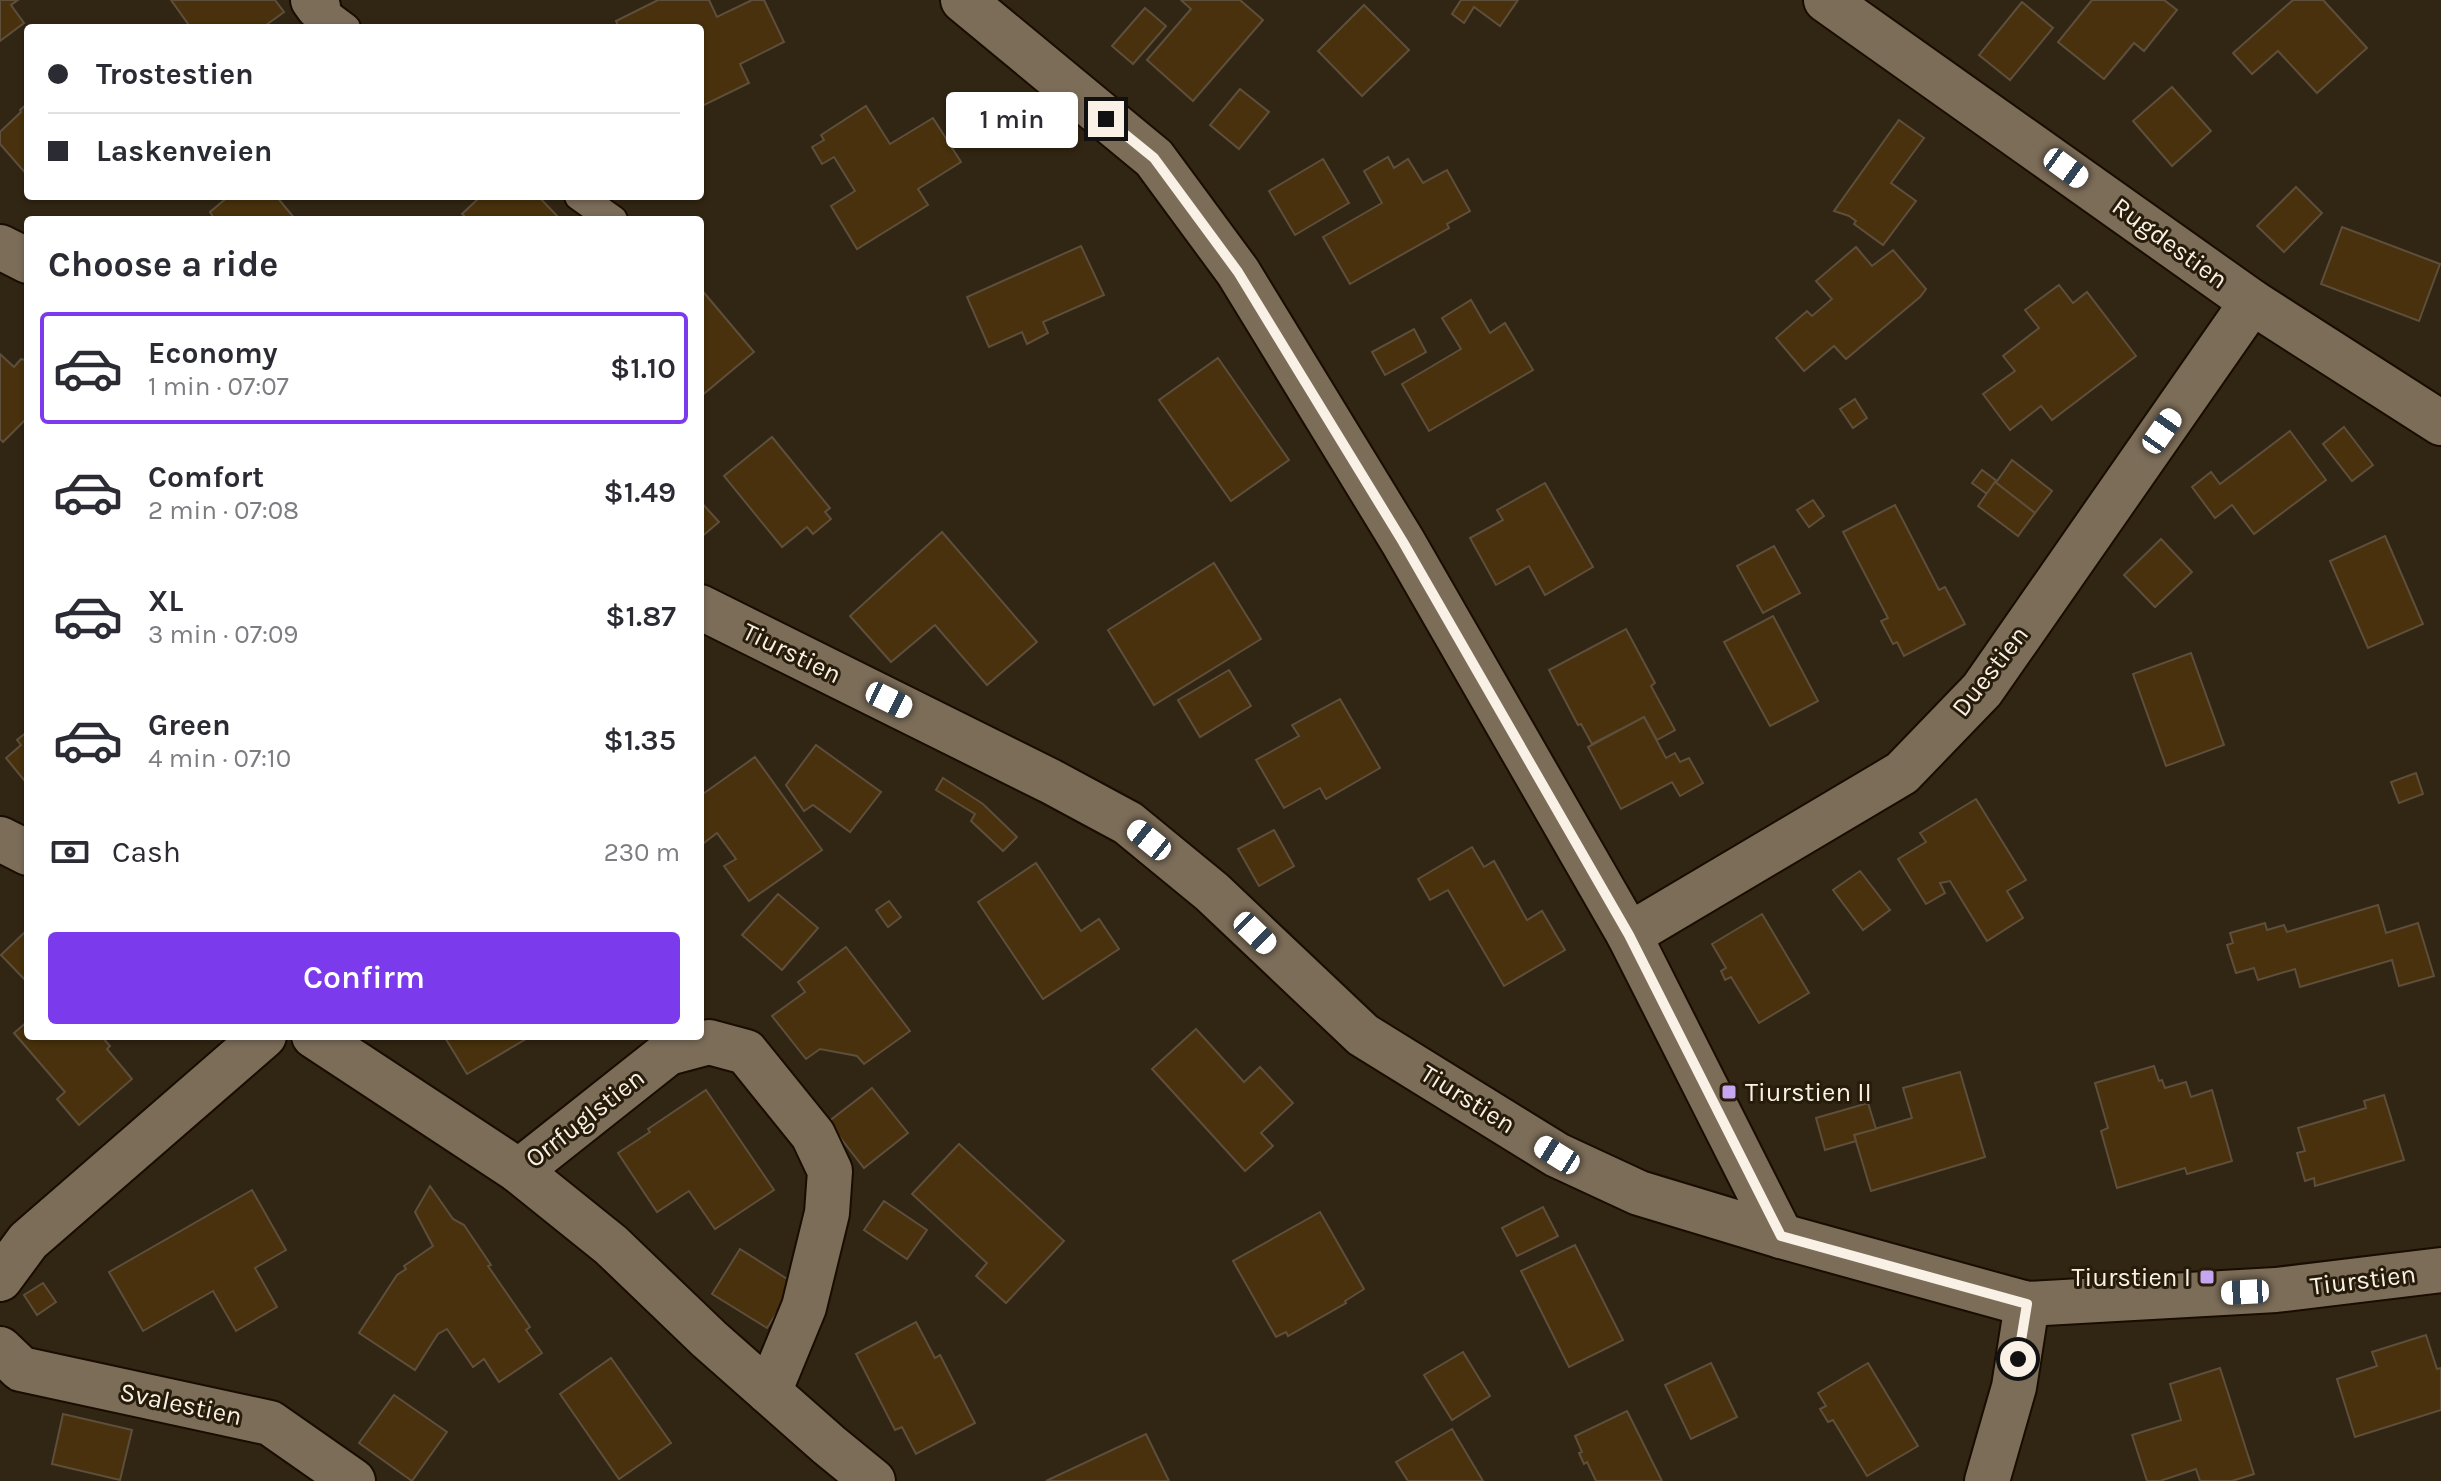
<!DOCTYPE html>
<meta charset="utf-8">
<style>
:root{--surface:#fff;--page:#f7f7f7;--text:#2b2b33;--muted:#7c7c81;--line:#e1e1e2;--accent:#7c3aed}
body{margin:0;font-family:Karla,sans-serif;background:var(--page);color:var(--text);height:100vh;display:flex;flex-direction:column;font-size:30px;white-space:nowrap}
*{box-sizing:border-box;margin:0}
p{font-size:26px;color:var(--muted)}
.icon{flex:none;width:44px;height:44px;fill:none;stroke:currentColor;stroke-width:2;stroke-linecap:round;stroke-linejoin:round}
.map{position:relative;flex:1;overflow:hidden}
.sheet{position:absolute;left:24px;top:216px;width:680px;height:824px;display:flex;flex-direction:column;background:var(--surface);border-radius:8px;box-shadow:0 2px 6px #0004}
.sheet>*{flex:none}
.top-card{position:absolute;left:24px;top:24px;width:680px;height:176px;border-radius:8px;box-shadow:0 2px 6px #0004;display:grid;align-content:center;height:176px;padding:0 24px;background:var(--surface)}
.end{position:absolute;width:36px;height:36px;margin:-18px;border:10px solid #f9f1e6;background:#111;box-shadow:0 0 0 4px #111}
.from{border-radius:50%}
.bubble{position:absolute;height:56px;border-radius:8px;background:var(--surface);box-shadow:0 2px 6px #0004;font-size:26px;font-weight:600;line-height:56px;text-align:center}
.car{position:absolute;width:24px;height:48px;margin:-24px -12px;border-radius:10px;box-shadow:0 0 6px 2px #0007;background:linear-gradient(#fff 24%,#345 0 40%,#fff 0 76%,#345 0 86%,#fff 0)}
.top-card b{display:flex;align-items:center;gap:28px;height:76px;font-size:30px}
.top-card b+b{border-top:2px solid var(--line)}
.top-card i{width:20px;height:20px;background:var(--text)}
ul{padding:0;list-style:none}
li{display:flex;align-items:center;gap:24px;height:112px;margin:0 16px 12px;padding:0 8px;border:4px solid transparent;border-radius:8px}
li div{flex:1}
li b{display:block;font-size:30px}
li em{font-style:normal;font-weight:600}
li.current{border-color:var(--accent)}
li>.icon{width:72px;height:72px;stroke-width:1.5}
h2{padding:0 24px;font-size:36px;line-height:96px}
.pay{display:flex;align-items:center;gap:20px;height:88px;padding:0 24px;font-size:30px}
.pay p{margin-inline-start:auto}
.button{display:flex;gap:16px;margin-top:auto;padding:16px 24px}
.button a{flex:1;height:92px;border-radius:8px;background:var(--accent);color:#fff;font-size:32px;font-weight:600;line-height:92px;text-align:center}
.map>svg:first-child{display:block}
</style>
<div class="map">
<svg width="2441" height="1481" viewBox="0 0 2441 1481">
<rect width="100%" height="100%" fill="#312513"/>
<g fill="#48310c" stroke="#5d4f3c" stroke-width="2">
<path d="M0,0H18L11,5L24,23L0,41Z"/>
<path d="M171,0H275L284,12L262,28H191Z"/>
<path d="M658,0H709L717,17L752,0H764L784,42L740,64L749,83L700,107V28H619L616,21Z"/>
<path d="M1181,0H1240L1263,20L1193,101L1147,60L1191,9Z"/>
<path d="M1461,0H1518L1500,26L1474,7L1464,23L1452,14Z"/>
<path d="M2092,0H2164L2177,10L2144,51L2134,43L2104,79L2058,42Z"/>
<path d="M2293,0H2323L2367,48L2317,93L2278,51L2252,74L2233,53Z"/>
<path d="M2022,2L2053,28L2010,80L1979,55Z"/>
<path d="M1364,5L1409,50L1362,96L1318,51Z"/>
<path d="M1145,8L1166,26L1133,64L1112,46Z"/>
<path d="M2172,87L2211,131L2172,166L2133,121Z"/>
<path d="M1240,89L1269,112L1239,149L1210,125Z"/>
<path d="M28,103V176L0,144V132L21,112L20,110Z"/>
<path d="M866,106L890,144L933,118L961,162L918,189L928,205L857,249L831,206L855,191L834,157L822,164L812,147L824,140L821,135Z"/>
<path d="M1899,120L1924,138L1891,183L1916,201L1883,245L1854,224L1856,221L1849,216L1834,211Z"/>
<path d="M1388,157L1394,168L1408,159L1423,183L1447,170L1470,211L1447,224L1449,228L1350,284L1323,237L1382,203L1364,171Z"/>
<path d="M1323,159L1349,203L1295,235L1269,191Z"/>
<path d="M2296,187L2322,213L2284,252L2257,226Z"/>
<path d="M229,196H276L296,220H210L213,217L210,212Z"/>
<path d="M481,196H538L561,220H469L462,214Z"/>
<path d="M2342,227L2440,264L2419,321L2321,284Z"/>
<path d="M1081,246L1104,295L1043,322L1048,333L1027,344L1022,332L989,347L967,297Z"/>
<path d="M1856,247L1872,266L1893,250L1926,289L1920,297L1846,359L1834,346L1804,371L1776,338L1807,311L1812,316L1832,299L1816,281Z"/>
<path d="M2059,285L2073,303L2087,292L2136,356L2052,420L2041,406L2010,430L1983,394L2015,371L2003,356L2039,328L2025,310Z"/>
<path d="M700,288L754,352L700,397Z"/>
<path d="M1471,300L1490,333L1505,323L1533,370L1429,431L1402,384L1461,349L1442,318Z"/>
<path d="M1414,329L1426,352L1385,375L1372,352Z"/>
<path d="M0,354L14,367L21,359L28,361V417L3,442L0,439Z"/>
<path d="M1218,358L1289,460L1231,501L1159,400Z"/>
<path d="M1855,399L1867,418L1853,428L1840,409Z"/>
<path d="M2344,427L2373,465L2352,481L2323,444Z"/>
<path d="M2290,431L2326,480L2254,534L2232,505L2215,518L2192,487L2211,472L2220,484Z"/>
<path d="M772,437L830,508L825,512L831,519L813,534L807,527L782,547L724,476Z"/>
<path d="M2012,460L2052,491L2035,513L1995,482L1987,494L1972,483L1982,470L1997,481Z"/>
<path d="M1995,482L2035,513L2018,536L1978,506Z"/>
<path d="M1545,483L1593,567L1545,595L1529,566L1496,585L1470,538L1503,520L1497,510Z"/>
<path d="M1813,500L1824,516L1809,527L1797,510Z"/>
<path d="M700,501L719,522L700,538Z"/>
<path d="M1895,505L1939,590L1945,587L1965,624L1904,656L1897,642L1893,644L1881,621L1888,618L1843,532Z"/>
<path d="M942,532L1037,642L987,685L935,625L891,662L850,616Z"/>
<path d="M2385,536L2423,624L2368,648L2330,561Z"/>
<path d="M2161,539L2192,572L2155,607L2124,575Z"/>
<path d="M1774,546L1800,593L1763,613L1737,566Z"/>
<path d="M1214,563L1261,639L1154,705L1108,630Z"/>
<path d="M1773,616L1818,701L1770,726L1724,642Z"/>
<path d="M1626,629L1655,683L1651,686L1675,730L1657,740L1644,717L1592,744L1581,724L1578,725L1549,670Z"/>
<path d="M2191,653L2224,745L2166,766L2133,674Z"/>
<path d="M1229,670L1251,706L1200,737L1178,700Z"/>
<path d="M1340,699L1380,768L1326,799L1320,788L1284,808L1256,760L1299,736L1292,725Z"/>
<path d="M1644,717L1666,758L1675,753L1680,762L1689,758L1703,783L1680,796L1672,782L1621,809L1588,747Z"/>
<path d="M28,731V785L6,758L21,745L17,740Z"/>
<path d="M816,745L881,792L850,832L813,805L804,811L786,785Z"/>
<path d="M755,757L822,850L749,901L724,866L736,859L717,833L700,846V796Z"/>
<path d="M2416,773L2423,794L2399,803L2391,782Z"/>
<path d="M943,778L983,804L1017,837L1003,851L971,821L975,814L936,790Z"/>
<path d="M1976,799L2026,880L2007,891L2023,918L1987,941L1950,881L1940,883L1945,893L1926,904L1898,859L1926,842L1920,833Z"/>
<path d="M1274,830L1294,866L1259,886L1238,849Z"/>
<path d="M1472,847L1484,867L1494,861L1527,920L1542,911L1565,950L1504,986L1448,890L1430,900L1418,879Z"/>
<path d="M1036,863L1081,931L1099,919L1119,949L1043,999L978,902Z"/>
<path d="M1860,871L1890,910L1863,930L1833,890Z"/>
<path d="M778,894L818,928L782,970L742,935Z"/>
<path d="M889,901L901,917L888,927L876,910Z"/>
<path d="M2378,905L2386,933L2418,923L2434,976L2399,986L2392,960L2300,987L2295,969L2258,980L2254,968L2236,973L2227,945L2233,943L2230,933L2265,923L2267,930L2284,925L2287,932Z"/>
<path d="M1762,914L1809,993L1759,1023L1731,977L1725,980L1721,971L1726,968L1712,944Z"/>
<path d="M28,929V983L1,955Z"/>
<path d="M846,947L910,1031L864,1064L857,1056L820,1049L806,1059L772,1016L805,992L798,982Z"/>
<path d="M28,1021V1036H101L110,1046L107,1049L132,1079L79,1125L57,1099L65,1092L14,1033Z"/>
<path d="M1196,1029L1244,1082L1260,1067L1293,1103L1261,1133L1273,1146L1245,1171L1152,1069Z"/>
<path d="M444,1036H531L467,1074Z"/>
<path d="M2154,1066L2159,1081L2162,1080L2165,1088L2186,1082L2191,1097L2212,1090L2232,1161L2187,1174L2185,1168L2117,1188L2101,1131L2108,1128L2095,1083Z"/>
<path d="M1960,1072L1985,1157L1871,1191L1854,1135L1912,1118L1903,1088Z"/>
<path d="M872,1088L908,1133L864,1168L828,1122Z"/>
<path d="M706,1090L774,1190L715,1229L689,1191L657,1212L618,1153L650,1132L648,1129Z"/>
<path d="M2384,1095L2404,1160L2315,1186L2314,1178L2305,1181L2297,1153L2305,1151L2298,1128L2366,1108L2364,1101Z"/>
<path d="M1868,1103L1876,1129L1854,1135L1856,1141L1825,1150L1816,1118Z"/>
<path d="M959,1144L1064,1241L1006,1303L976,1276L987,1263L912,1194Z"/>
<path d="M430,1186L453,1219L464,1225L491,1265L488,1266L530,1327L526,1330L542,1353L499,1382L484,1359L473,1367L447,1329L438,1334L415,1370L359,1333L397,1275L406,1269L404,1266L433,1246L415,1212Z"/>
<path d="M252,1190L286,1250L255,1268L277,1307L236,1331L213,1291L143,1331L109,1272Z"/>
<path d="M884,1201L927,1230L907,1259L864,1230Z"/>
<path d="M1543,1207L1558,1236L1517,1256L1502,1228Z"/>
<path d="M1320,1212L1364,1289L1345,1301L1346,1303L1288,1336L1286,1332L1276,1337L1233,1261Z"/>
<path d="M1575,1245L1623,1340L1569,1367L1521,1271Z"/>
<path d="M740,1249L795,1284L767,1328L712,1294Z"/>
<path d="M43,1283L56,1302L37,1315L24,1295Z"/>
<path d="M916,1322L935,1358L940,1355L975,1423L916,1454L902,1427L895,1430L856,1354Z"/>
<path d="M2426,1335L2437,1369L2441,1368V1410L2355,1437L2337,1379L2377,1366L2372,1352Z"/>
<path d="M1463,1352L1490,1396L1452,1420L1424,1375Z"/>
<path d="M611,1358L671,1443L619,1479L560,1394Z"/>
<path d="M1711,1363L1737,1417L1691,1439L1665,1385Z"/>
<path d="M1868,1363L1918,1446L1867,1476L1833,1420L1828,1422L1820,1409L1826,1406L1818,1393Z"/>
<path d="M2220,1368L2254,1474L2232,1481H2200L2196,1469L2160,1481H2147L2132,1435L2181,1420L2170,1384Z"/>
<path d="M394,1395L447,1432L412,1481L359,1443Z"/>
<path d="M1627,1411L1662,1481H1596L1587,1462L1584,1464L1579,1453L1582,1452L1575,1436Z"/>
<path d="M63,1414L132,1430L120,1480L52,1464Z"/>
<path d="M1452,1429L1483,1481H1408L1396,1462Z"/>
<path d="M1146,1434L1169,1481H1046Z"/>
</g>
<g fill="none" stroke-linecap="round" stroke-linejoin="round">
<defs>
<g id="lane">
<path d="M318,7L346,28"/>
<path d="M579,196L613,220"/>
</g>
<g id="street">
<path d="M313,0L318,7"/>
<path d="M963,0L1154,158L1238,272L1403,542L1629,935L1781,1236"/>
<path d="M1826,0L2252,302L2441,423"/>
<path d="M0,247L28,261"/>
<path d="M700,607L1050,781L1128,823L1212,892L1363,1035L1557,1155L1639,1193L1781,1236L2027,1304L2276,1290L2441,1270"/>
<path d="M0,839L28,853"/>
<path d="M1629,935L1902,773L1982,690L2252,302"/>
<path d="M314,1036L519,1171L611,1245L709,1339L829,1445L873,1481"/>
<path d="M519,1171L668,1053L709,1042L746,1052L813,1135L830,1171L827,1213L804,1307L769,1392"/>
<path d="M0,1279L28,1241L264,1036"/>
<path d="M0,1349L21,1369L270,1423L353,1481"/>
<path d="M1987,1481L2014,1387L2027,1304"/>
</g>
</defs>
<use href="#lane" stroke="#190d01" stroke-width="32"/>
<use href="#street" stroke="#190d01" stroke-width="48"/>
<use href="#lane" stroke="#7c6d59" stroke-width="28"/>
<use href="#street" stroke="#7c6d59" stroke-width="44"/>
</g>
<g fill="none" stroke-linecap="round" stroke-linejoin="round">
<path stroke="#f9f1e6" stroke-width="10" d="M1106,119L1154,158L1238,272L1403,542L1629,935L1781,1236L2027,1304L2018,1359"/>
</g>
<g fill="#c6a6f0" stroke="#271b09" stroke-width="3">
<rect x="1721" y="1084" width="16" height="16" rx="4"/>
<rect x="2199" y="1269" width="16" height="16" rx="4"/>
</g>
<g text-anchor="middle" dominant-baseline="central" stroke-width="6" stroke-linejoin="round" paint-order="stroke">
<g font-size="26" fill="#f9f1e6" stroke="#271b09">
<text transform="translate(2170 243) rotate(36)">Rugdestien</text>
<text transform="translate(792 653) rotate(26)">Tiurstien</text>
<text transform="translate(1990 671) rotate(-52)">Duestien</text>
<text transform="translate(1468 1099) rotate(32)">Tiurstien</text>
<text transform="translate(585 1118) rotate(-38)">Orrfuglstien</text>
<text transform="translate(2363 1280) rotate(-7)">Tiurstien</text>
<text transform="translate(181 1404) rotate(12)">Svalestien</text>
</g>
<g font-size="26" fill="#f9f1e6" stroke="#271b09" text-anchor="start">
<text x="1745" y="1092">Tiurstien II</text>
<text x="2191" y="1277" text-anchor="end">Tiurstien I</text>
</g>
</g>
</svg>
<i class="end from" style="left:2018px;top:1359px"></i>
<i class="end" style="left:1106px;top:119px"></i>
<div class="bubble" style="left:946px;top:92px;width:132px">1 min</div>
<i class="car" style="left:2066px;top:168px;rotate:126deg"></i>
<i class="car" style="left:2162px;top:431px;rotate:35deg"></i>
<i class="car" style="left:889px;top:700px;rotate:116deg"></i>
<i class="car" style="left:1149px;top:840px;rotate:309deg"></i>
<i class="car" style="left:1255px;top:933px;rotate:134deg"></i>
<i class="car" style="left:1557px;top:1155px;rotate:302deg"></i>
<i class="car" style="left:2245px;top:1292px;rotate:267deg"></i>
<div class="top-card">
<b><i class="from"></i>Trostestien</b>
<b><i></i>Laskenveien</b>
</div>
<section class="sheet">
<h2>Choose a ride</h2>
<ul>
<li class="current"><svg class="icon" aria-label="car" viewBox="0 0 24 24"><path d="M5 17H2v-5l4-1 3-4h7l3 4 3 1v5h-3M9 17h6M6 11h13"/><circle cx="7" cy="17" r="2"/><circle cx="17" cy="17" r="2"/></svg><div><b>Economy</b><p>1 min · 07:07</p></div><em>$1.10</em></li>
<li><svg class="icon" aria-label="car" viewBox="0 0 24 24"><path d="M5 17H2v-5l4-1 3-4h7l3 4 3 1v5h-3M9 17h6M6 11h13"/><circle cx="7" cy="17" r="2"/><circle cx="17" cy="17" r="2"/></svg><div><b>Comfort</b><p>2 min · 07:08</p></div><em>$1.49</em></li>
<li><svg class="icon" aria-label="car" viewBox="0 0 24 24"><path d="M5 17H2v-5l4-1 3-4h7l3 4 3 1v5h-3M9 17h6M6 11h13"/><circle cx="7" cy="17" r="2"/><circle cx="17" cy="17" r="2"/></svg><div><b>XL</b><p>3 min · 07:09</p></div><em>$1.87</em></li>
<li><svg class="icon" aria-label="car" viewBox="0 0 24 24"><path d="M5 17H2v-5l4-1 3-4h7l3 4 3 1v5h-3M9 17h6M6 11h13"/><circle cx="7" cy="17" r="2"/><circle cx="17" cy="17" r="2"/></svg><div><b>Green</b><p>4 min · 07:10</p></div><em>$1.35</em></li>
</ul>
<div class="pay"><svg class="icon" aria-label="cash" viewBox="0 0 24 24"><path d="M3 7h18v10H3z"/><circle cx="12" cy="12" r="2"/></svg>Cash<p>230 m</p></div>
<div class="button"><a>Confirm</a></div>
</section>
</div>
